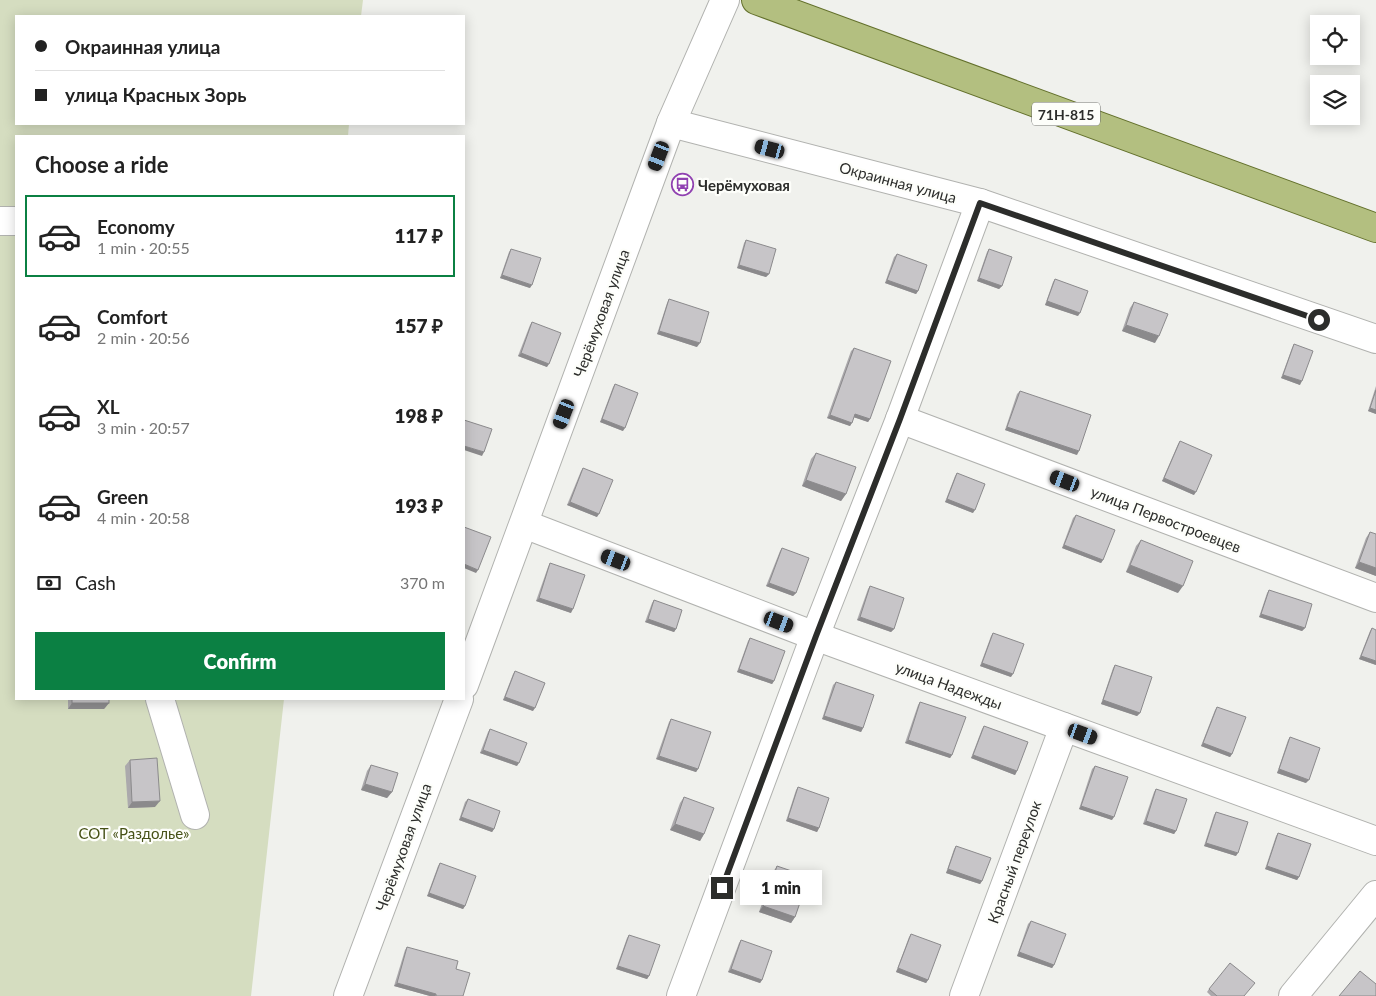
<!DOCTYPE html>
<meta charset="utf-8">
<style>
:root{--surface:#fff;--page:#f2f2f2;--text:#222;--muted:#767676;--line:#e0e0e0;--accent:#0b8043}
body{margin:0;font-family:Lato,sans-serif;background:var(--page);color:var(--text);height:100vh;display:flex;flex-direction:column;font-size:19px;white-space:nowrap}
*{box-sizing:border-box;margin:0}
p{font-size:16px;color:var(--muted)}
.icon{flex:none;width:28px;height:28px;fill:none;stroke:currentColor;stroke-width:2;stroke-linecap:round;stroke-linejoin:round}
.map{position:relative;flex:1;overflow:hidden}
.details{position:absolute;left:15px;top:135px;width:450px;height:565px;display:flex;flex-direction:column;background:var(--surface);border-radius:0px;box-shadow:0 2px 12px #0003}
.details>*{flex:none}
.hud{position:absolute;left:15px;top:15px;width:450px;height:110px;border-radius:0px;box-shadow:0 2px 12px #0003;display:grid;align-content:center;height:110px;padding:0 20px;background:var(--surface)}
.controls{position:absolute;left:1310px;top:15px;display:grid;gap:10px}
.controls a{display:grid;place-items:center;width:50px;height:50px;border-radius:0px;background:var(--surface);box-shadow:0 2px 12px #0003;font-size:25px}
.end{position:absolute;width:22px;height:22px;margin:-11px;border:6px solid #2c2d2b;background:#fff;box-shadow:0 0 0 2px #fff}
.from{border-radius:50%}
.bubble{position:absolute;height:35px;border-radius:0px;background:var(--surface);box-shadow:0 2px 12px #0003;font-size:16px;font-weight:800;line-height:35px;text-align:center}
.car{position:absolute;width:15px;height:30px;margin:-15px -8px;border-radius:6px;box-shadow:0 0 4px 1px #0007;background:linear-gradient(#222 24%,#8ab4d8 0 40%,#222 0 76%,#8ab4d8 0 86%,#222 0)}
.hud b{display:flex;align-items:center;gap:18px;height:48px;font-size:19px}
.hud b+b{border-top:1px solid var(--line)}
.hud i{width:12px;height:12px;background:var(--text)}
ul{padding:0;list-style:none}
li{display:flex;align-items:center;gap:15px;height:82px;margin:0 10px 8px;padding:0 10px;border:2px solid transparent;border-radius:0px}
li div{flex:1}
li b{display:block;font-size:19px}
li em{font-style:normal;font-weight:800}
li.active{border-color:var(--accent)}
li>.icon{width:45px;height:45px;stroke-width:1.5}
h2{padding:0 20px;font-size:22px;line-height:60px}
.pay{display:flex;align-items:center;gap:12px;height:55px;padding:0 20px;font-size:19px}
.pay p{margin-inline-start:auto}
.action{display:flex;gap:10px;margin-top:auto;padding:10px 20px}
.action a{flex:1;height:58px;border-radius:0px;background:var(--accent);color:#fff;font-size:20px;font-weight:800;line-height:58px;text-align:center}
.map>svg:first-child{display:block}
</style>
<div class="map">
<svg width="1376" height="996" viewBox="0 0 1376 996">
<rect width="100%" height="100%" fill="#f0f1ed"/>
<path fill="#d5ddc0" d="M0,0H363L361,16H16V124H349L348,136H16V699H284L251,996H0Z"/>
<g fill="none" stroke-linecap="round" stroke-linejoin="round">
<defs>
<g id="minor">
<path d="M671,123L980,203L1376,339"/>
<path d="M0,221H16"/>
<path d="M900,419L1376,598"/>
<path d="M524,524L815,636L1376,841"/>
<path d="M464,685L671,123L725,0"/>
<path d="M160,699L195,815"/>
<path d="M348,996L459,699"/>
<path d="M681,996L815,636L900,419L980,203"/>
<path d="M964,996L1064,727"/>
<path d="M1293,996L1376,895"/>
</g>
<path id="major" d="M756,0L1376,228"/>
</defs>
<use href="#minor" stroke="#b1b2af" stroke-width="30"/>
<use href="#major" stroke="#63702b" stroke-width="30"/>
<use href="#minor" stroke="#fff" stroke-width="28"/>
<use href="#major" stroke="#b3bf80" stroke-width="28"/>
</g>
<g fill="#aba9ac">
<path d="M746,240L769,274L766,277L737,268L744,243Z"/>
<path d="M511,249L530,288L500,278L509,252Z"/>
<path d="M989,249L1002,286L999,289L977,281L987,252Z"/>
<path d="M897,254L918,291L916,294L885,283L894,257Z"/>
<path d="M1055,279L1078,316L1045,305L1053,282Z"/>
<path d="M669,299L697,347L657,334L667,303Z"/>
<path d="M1134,302L1155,343L1122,331L1130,308Z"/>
<path d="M532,322L547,367L518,356L530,325Z"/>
<path d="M1294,344L1300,385L1281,378L1292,348Z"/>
<path d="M854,348L870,419L868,422L854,417L850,426L827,418L851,351Z"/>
<path d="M615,384L623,431L600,422L613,387Z"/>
<path d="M1376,386V414L1368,411Z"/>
<path d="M1020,391L1077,455L1005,430L1017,394Z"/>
<path d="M1180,441L1194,495L1162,481L1178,444Z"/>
<path d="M816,453L846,494L841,501L802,486L811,459Z"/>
<path d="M583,468L597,517L567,505L581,471Z"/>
<path d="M957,473L973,513L945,502L955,476Z"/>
<path d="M1076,515L1103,560L1101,563L1062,548L1073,518Z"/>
<path d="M1370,532L1376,576L1355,568L1366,538Z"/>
<path d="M1141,540L1178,593L1126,572L1136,546Z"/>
<path d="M782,548L796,593L793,596L766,586L780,551Z"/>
<path d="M550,563L571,613L536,601L548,567Z"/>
<path d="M870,586L894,629L891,632L857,620L868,589Z"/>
<path d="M1269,590L1305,628L1302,631L1259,617L1267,593Z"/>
<path d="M654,600L676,629L674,632L645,622L652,603Z"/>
<path d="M1372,628L1376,665L1359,659L1370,631Z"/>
<path d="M993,633L1011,677L980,666L991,636Z"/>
<path d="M750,638L774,681L772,684L737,672L748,641Z"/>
<path d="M1115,665L1140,713L1137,716L1101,704L1113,668Z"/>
<path d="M515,671L533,711L503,700L513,674Z"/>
<path d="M836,682L863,728L861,732L822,719L833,685Z"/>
<path d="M68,699H109V703L104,709H68Z"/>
<path d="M920,702L952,755L950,758L905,743L918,705Z"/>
<path d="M1217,707L1232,754L1230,757L1201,746L1215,710Z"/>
<path d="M671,719L698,769L696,772L656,759L669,722Z"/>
<path d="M984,726L1017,771L1015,775L971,758L982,729Z"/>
<path d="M490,729L517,766L480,753L488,732Z"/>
<path d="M1290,737L1306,783L1277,773L1288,740Z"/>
<path d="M130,760L155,807L128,808L125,766Z"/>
<path d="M371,765L392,792L387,798L361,790L367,771Z"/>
<path d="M1095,766L1112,820L1079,809L1092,769Z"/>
<path d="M798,787L819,828L817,832L786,821L796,790Z"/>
<path d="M1156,789L1176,831L1174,834L1143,824L1154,792Z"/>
<path d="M684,797L704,834L700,841L670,830L680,803Z"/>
<path d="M468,799L494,829L492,832L459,820L465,802Z"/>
<path d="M1216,812L1236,856L1204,846L1214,815Z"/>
<path d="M1278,833L1299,877L1297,880L1265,869L1276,836Z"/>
<path d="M956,846L982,881L980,884L946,873L954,849Z"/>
<path d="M440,863L465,906L463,909L427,896L438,866Z"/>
<path d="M777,866L795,917L791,923L759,912L773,872Z"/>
<path d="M1031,921L1054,965L1052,968L1017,956L1028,924Z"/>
<path d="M911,934L928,980L926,983L896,972L909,937Z"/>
<path d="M629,935L649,976L647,979L616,969L627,938Z"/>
<path d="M741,940L762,980L760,983L728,972L739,943Z"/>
<path d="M407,947L456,969L463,996H430L394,986L405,950Z"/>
<path d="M1209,989L1244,996H1211L1207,992Z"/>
</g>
<g fill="#8b8a8c">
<path d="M739,265L769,274L766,277L737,268Z"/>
<path d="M502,275L532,285L530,288L500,278Z"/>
<path d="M979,278L1002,286L999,289L977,281Z"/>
<path d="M887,280L918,291L916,294L885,283Z"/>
<path d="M1047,301L1080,313L1078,316L1045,305Z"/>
<path d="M1126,325L1159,336L1155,343L1122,331Z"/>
<path d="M659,331L700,343L697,347L657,334Z"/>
<path d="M521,353L549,364L547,367L518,356Z"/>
<path d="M1283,375L1302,381L1300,385L1281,378Z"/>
<path d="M1370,408L1376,410V414L1368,411Z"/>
<path d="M855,414L870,419L868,422L853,417Z"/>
<path d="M830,415L852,423L850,426L827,418Z"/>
<path d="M602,419L625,428L623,431L600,422Z"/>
<path d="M1007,427L1079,451L1077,455L1005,430Z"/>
<path d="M464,446L484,452L482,456L464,450Z"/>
<path d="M1164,478L1196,492L1194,495L1162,481Z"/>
<path d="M806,480L846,494L841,501L802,486Z"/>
<path d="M947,499L975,510L973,513L945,502Z"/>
<path d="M570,502L599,514L597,517L567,505Z"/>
<path d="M1064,545L1103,560L1101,563L1062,548Z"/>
<path d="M1359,562L1376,568V576L1355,568Z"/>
<path d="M464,564L478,570L476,573L464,568Z"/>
<path d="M1130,565L1183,586L1178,593L1126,572Z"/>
<path d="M769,583L796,593L793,596L766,586Z"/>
<path d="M539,598L573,609L571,613L536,601Z"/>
<path d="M1261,614L1305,628L1302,631L1259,617Z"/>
<path d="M860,617L894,629L891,632L857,620Z"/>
<path d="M648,619L676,629L674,632L645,622Z"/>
<path d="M1361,656L1376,661V665L1359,659Z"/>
<path d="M982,663L1013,674L1011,677L980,666Z"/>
<path d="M739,669L774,681L772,684L737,672Z"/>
<path d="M505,697L535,708L533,711L503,700Z"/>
<path d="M1103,700L1140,713L1137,716L1101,704Z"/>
<path d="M72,703H109L104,709H68Z"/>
<path d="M824,716L863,728L861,732L822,719Z"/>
<path d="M908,740L952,755L950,758L905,743Z"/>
<path d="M1203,743L1232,754L1230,757L1201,746Z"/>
<path d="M483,750L519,763L517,766L480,753Z"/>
<path d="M973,755L1017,771L1015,775L971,758Z"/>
<path d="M659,756L698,769L696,772L656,759Z"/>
<path d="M1279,769L1309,780L1306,783L1277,773Z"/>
<path d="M365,784L392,792L387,798L361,790Z"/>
<path d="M160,801L155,807L128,808L132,802Z"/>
<path d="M1081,806L1114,817L1112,820L1079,809Z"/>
<path d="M461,817L494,829L492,832L459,820Z"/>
<path d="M788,818L819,828L817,832L786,821Z"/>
<path d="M1146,821L1176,831L1174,834L1143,824Z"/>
<path d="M675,824L704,834L700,841L670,830Z"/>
<path d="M1206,843L1238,853L1236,856L1204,846Z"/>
<path d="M1267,866L1299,877L1297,880L1265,869Z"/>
<path d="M948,869L982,881L980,884L946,873Z"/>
<path d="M429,893L465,906L463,909L427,896Z"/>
<path d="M763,906L795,917L791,923L759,912Z"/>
<path d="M1019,952L1054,965L1052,968L1017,956Z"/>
<path d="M618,966L649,976L647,979L616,969Z"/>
<path d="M898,968L928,980L926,983L896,972Z"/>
<path d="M731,969L762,980L760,983L728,972Z"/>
<path d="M397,983L436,994L435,996H430L394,986Z"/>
</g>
<g fill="#c7c5c8" stroke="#8b8a8c">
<path d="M746,240L776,249L769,274L739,265Z"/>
<path d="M511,249L541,258L532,285L502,275Z"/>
<path d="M989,249L1012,257L1002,286L979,278Z"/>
<path d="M897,254L927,265L918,291L887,280Z"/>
<path d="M1055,279L1088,291L1080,313L1047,301Z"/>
<path d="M669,299L709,312L700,343L659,331Z"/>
<path d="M1134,302L1168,314L1159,336L1126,325Z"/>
<path d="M532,322L561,333L549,364L521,353Z"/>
<path d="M1294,344L1313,351L1302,381L1283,375Z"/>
<path d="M854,348L891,361L870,419L855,414L852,423L830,415Z"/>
<path d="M615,384L638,393L625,428L602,419Z"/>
<path d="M1376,390V410L1370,408Z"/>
<path d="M1020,391L1091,415L1079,451L1007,427Z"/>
<path d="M464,420L492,429L484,452L464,446Z"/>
<path d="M1180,441L1212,455L1196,492L1164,478Z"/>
<path d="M816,453L856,467L846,494L806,480Z"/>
<path d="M583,468L613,480L599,514L570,502Z"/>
<path d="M957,473L985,484L975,510L947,499Z"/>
<path d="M1076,515L1115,530L1103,560L1064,545Z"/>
<path d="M464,527L491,537L478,570L464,564Z"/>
<path d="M1370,532L1376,534V568L1359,562Z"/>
<path d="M1141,540L1193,561L1183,586L1130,565Z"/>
<path d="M782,548L809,558L796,593L769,583Z"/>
<path d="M550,563L585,575L573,609L539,598Z"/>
<path d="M870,586L904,598L894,629L860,617Z"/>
<path d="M1269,590L1312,604L1305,628L1261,614Z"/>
<path d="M654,600L682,610L676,629L648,619Z"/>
<path d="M1372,628L1376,630V661L1361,656Z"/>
<path d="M993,633L1024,644L1013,674L982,663Z"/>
<path d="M750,638L785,651L774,681L739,669Z"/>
<path d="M1115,665L1152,677L1140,713L1103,700Z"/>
<path d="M515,671L545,683L535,708L505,697Z"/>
<path d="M836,682L874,695L863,728L824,716Z"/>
<rect x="72" y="699" width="37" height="4"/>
<path d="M920,702L966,717L952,755L908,740Z"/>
<path d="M1217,707L1246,717L1232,754L1203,743Z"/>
<path d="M671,719L711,732L698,769L659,756Z"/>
<path d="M984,726L1028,742L1017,771L973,755Z"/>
<path d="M490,729L527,743L519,763L483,750Z"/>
<path d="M1290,737L1320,748L1309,780L1279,769Z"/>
<path d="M157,758L160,801L132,802L130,760Z"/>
<path d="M371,765L398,773L392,792L365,784Z"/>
<path d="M1095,766L1128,777L1114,817L1081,806Z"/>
<path d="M798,787L829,798L819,828L788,818Z"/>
<path d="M1156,789L1187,799L1176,831L1146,821Z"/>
<path d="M684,797L714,808L704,834L675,824Z"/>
<path d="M468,799L500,811L494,829L461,817Z"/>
<path d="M1216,812L1248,822L1238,853L1206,843Z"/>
<path d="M1278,833L1311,844L1299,877L1267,866Z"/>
<path d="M956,846L991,858L982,881L948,869Z"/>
<path d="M440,863L476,876L465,906L429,893Z"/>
<path d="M777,866L809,877L795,917L763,906Z"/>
<path d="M1031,921L1066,934L1054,965L1019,952Z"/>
<path d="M911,934L941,945L928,980L898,968Z"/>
<path d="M629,935L660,945L649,976L618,966Z"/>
<path d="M741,940L772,951L762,980L731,969Z"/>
<path d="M407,947L458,961L456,969L470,973L463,996H436V994L397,983Z"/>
<path d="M1230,963L1255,983L1244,996H1217L1209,989Z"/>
<path d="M1360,971L1376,984V996H1339Z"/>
</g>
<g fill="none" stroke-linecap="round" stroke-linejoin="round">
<path stroke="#2c2d2b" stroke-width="6" d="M722,888L816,636L900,419L980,203L1319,320"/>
</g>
<defs>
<symbol id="bus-ring" viewBox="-11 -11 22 22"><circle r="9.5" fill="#fdfefa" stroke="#9041b1" stroke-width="1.5"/><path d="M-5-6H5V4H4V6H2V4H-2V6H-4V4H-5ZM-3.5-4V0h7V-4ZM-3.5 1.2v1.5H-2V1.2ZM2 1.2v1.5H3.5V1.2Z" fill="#9041b1"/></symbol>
</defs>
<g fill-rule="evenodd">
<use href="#bus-ring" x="670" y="172" width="25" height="25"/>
</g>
<g text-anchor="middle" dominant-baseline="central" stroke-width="4.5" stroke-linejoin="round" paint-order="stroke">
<rect fill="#fdfefa" stroke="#6b6c69" stroke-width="1" x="1032" y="102.5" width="68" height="23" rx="4"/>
<g font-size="14" font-weight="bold" fill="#2c2d2b">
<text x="1066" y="114">71Н-815</text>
</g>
<g font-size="15" fill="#2c2d2b" stroke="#fdfefa">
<text transform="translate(898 182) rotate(15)">Окраинная улица</text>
<text transform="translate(601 313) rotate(-70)">Черёмуховая улица</text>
<text transform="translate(1166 519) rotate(21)">улица Первостроевцев</text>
<text transform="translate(949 685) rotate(20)">улица Надежды</text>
<text transform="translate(403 847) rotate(-70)">Черёмуховая улица</text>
<text transform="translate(1014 862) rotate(-70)">Красный переулок</text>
</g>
<g font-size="15" font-weight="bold" fill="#2c2d2b" stroke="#fdfefa" text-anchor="start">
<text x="698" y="185">Черёмуховая</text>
</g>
<g font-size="15" fill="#465116" stroke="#fdfefa">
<text x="134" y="833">СОТ «Раздолье»</text>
</g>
</g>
</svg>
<div class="controls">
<a><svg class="icon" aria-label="locate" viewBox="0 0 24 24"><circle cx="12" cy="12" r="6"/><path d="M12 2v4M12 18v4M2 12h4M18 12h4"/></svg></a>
<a><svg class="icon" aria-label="layers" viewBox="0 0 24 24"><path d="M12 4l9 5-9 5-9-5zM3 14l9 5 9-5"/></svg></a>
</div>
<i class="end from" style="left:1319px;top:320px"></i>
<i class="end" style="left:722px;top:888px"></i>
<div class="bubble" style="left:740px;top:870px;width:82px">1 min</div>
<i class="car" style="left:770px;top:149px;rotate:285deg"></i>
<i class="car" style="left:659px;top:156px;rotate:201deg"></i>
<i class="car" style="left:564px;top:414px;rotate:201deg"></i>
<i class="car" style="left:1065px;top:481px;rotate:291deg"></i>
<i class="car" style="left:616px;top:560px;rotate:291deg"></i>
<i class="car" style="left:779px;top:622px;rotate:111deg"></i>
<i class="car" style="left:1083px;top:734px;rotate:110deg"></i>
<div class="hud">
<b><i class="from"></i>Окраинная улица</b>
<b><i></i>улица Красных Зорь</b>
</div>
<section class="details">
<h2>Choose a ride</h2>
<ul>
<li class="active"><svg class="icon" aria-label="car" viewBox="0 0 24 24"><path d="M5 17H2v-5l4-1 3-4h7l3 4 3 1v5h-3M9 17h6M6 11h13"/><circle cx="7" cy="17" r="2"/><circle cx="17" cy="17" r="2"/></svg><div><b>Economy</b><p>1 min · 20:55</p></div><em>117 ₽</em></li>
<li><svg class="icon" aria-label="car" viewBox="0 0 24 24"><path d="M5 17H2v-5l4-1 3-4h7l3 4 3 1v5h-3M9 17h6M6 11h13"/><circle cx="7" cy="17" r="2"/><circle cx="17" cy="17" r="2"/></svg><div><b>Comfort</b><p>2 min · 20:56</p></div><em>157 ₽</em></li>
<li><svg class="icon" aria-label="car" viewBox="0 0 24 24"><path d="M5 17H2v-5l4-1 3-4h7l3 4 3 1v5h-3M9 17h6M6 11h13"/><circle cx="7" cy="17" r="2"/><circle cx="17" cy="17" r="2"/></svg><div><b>XL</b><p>3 min · 20:57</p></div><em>198 ₽</em></li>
<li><svg class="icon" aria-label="car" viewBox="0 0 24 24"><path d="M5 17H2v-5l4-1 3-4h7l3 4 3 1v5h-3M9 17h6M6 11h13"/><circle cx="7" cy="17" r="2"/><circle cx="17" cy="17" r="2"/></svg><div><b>Green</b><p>4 min · 20:58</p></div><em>193 ₽</em></li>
</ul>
<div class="pay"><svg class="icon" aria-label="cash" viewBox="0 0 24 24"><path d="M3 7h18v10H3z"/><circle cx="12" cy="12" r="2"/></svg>Cash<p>370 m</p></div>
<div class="action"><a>Confirm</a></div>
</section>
</div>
